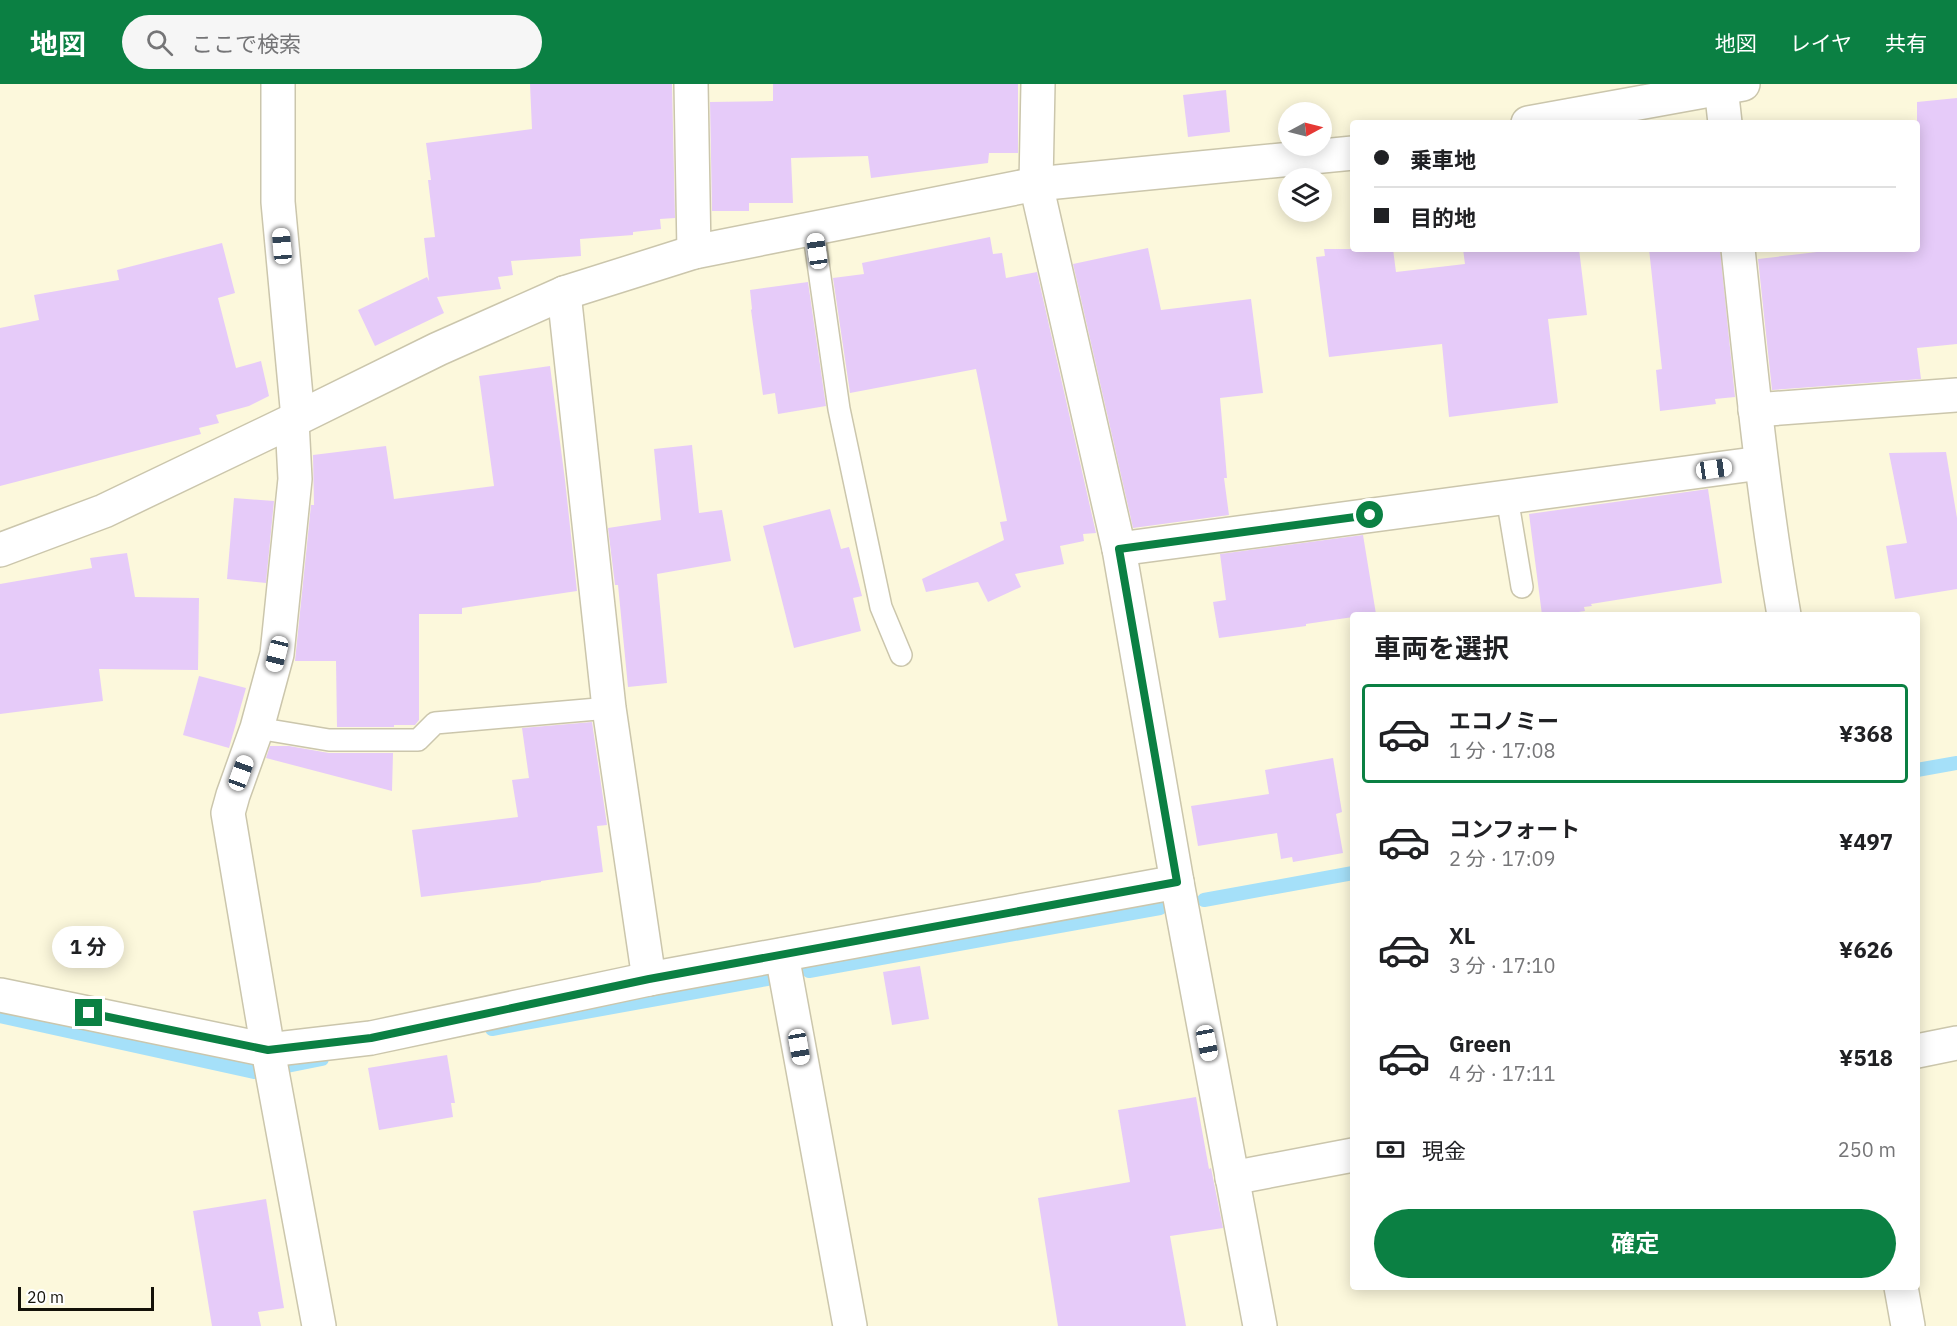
<!DOCTYPE html>
<html lang="ja">
<meta charset="utf-8">
<style>
:root{--surface:#fff;--page:#f6f6f6;--text:#202124;--muted:#757577;--line:#e0e0e0;--accent:#0b8043}
body{margin:0;font-family:"IBM Plex Sans","Noto Sans JP",sans-serif;background:var(--page);color:var(--text);height:100vh;display:flex;flex-direction:column;font-size:22px;white-space:nowrap}
*{box-sizing:border-box;margin:0}
p{font-size:20px;color:var(--muted)}
.icon{flex:none;width:33px;height:33px;fill:none;stroke:currentColor;stroke-width:2;stroke-linecap:round;stroke-linejoin:round}
.map{position:relative;flex:1;overflow:hidden}
.sheet{position:absolute;left:1350px;top:528px;width:570px;height:678px;display:flex;flex-direction:column;background:var(--surface);border-radius:6px;box-shadow:0 3px 15px #0003}
.sheet>*{flex:none}
.banner{position:absolute;left:1350px;top:36px;width:570px;height:132px;border-radius:6px;box-shadow:0 3px 15px #0003;display:grid;align-content:center;height:132px;padding:0 24px;background:var(--surface)}
.needle{width:39px;rotate:83deg}
.buttons{position:absolute;left:1278px;top:18px;display:grid;gap:12px}
.buttons a{display:grid;place-items:center;width:54px;height:54px;border-radius:50%;background:var(--surface);box-shadow:0 3px 15px #0003;font-size:30px}
.scale{position:absolute;left:18px;bottom:15px;width:136px;box-sizing:border-box;padding-left:6px;border:3px solid #131108;border-top:0;font-size:16px;line-height:21px;white-space:nowrap;color:#131108;-webkit-text-stroke:4px #fff;paint-order:stroke}
.end{position:absolute;width:27px;height:27px;margin:-14px;border:8px solid #0b8043;background:#fff;box-shadow:0 0 0 3px #fff}
.from{border-radius:50%}
.bubble{position:absolute;height:42px;border-radius:21px;background:var(--surface);box-shadow:0 3px 15px #0003;font-size:20px;font-weight:700;line-height:42px;text-align:center}
.car{position:absolute;width:18px;height:36px;margin:-18px -9px;border-radius:8px;box-shadow:0 0 4px 2px #0007;background:linear-gradient(#fff 24%,#345 0 40%,#fff 0 76%,#345 0 86%,#fff 0)}
.banner b{display:flex;align-items:center;gap:21px;height:57px;font-size:22px}
.banner b+b{border-top:2px solid var(--line)}
.banner i{width:15px;height:15px;background:var(--text)}
ul{padding:0;list-style:none}
li{display:flex;align-items:center;gap:18px;height:99px;margin:0 12px 9px;padding:0 12px;border:3px solid transparent;border-radius:6px}
li div{flex:1}
li b{display:block;font-size:22px}
li em{font-style:normal;font-weight:700}
li.selected{border-color:var(--accent)}
li>.icon{width:54px;height:54px;stroke-width:1.5}
h2{padding:0 24px;font-size:27px;line-height:72px}
.pay{display:flex;align-items:center;gap:15px;height:66px;padding:0 24px;font-size:22px}
.pay p{margin-inline-start:auto}
.action{display:flex;gap:12px;margin-top:auto;padding:12px 24px}
.action a{flex:1;height:69px;border-radius:36px;background:var(--accent);color:#fff;font-size:24px;font-weight:700;line-height:69px;text-align:center}
header{display:flex;align-items:center;gap:36px;box-sizing:border-box;height:84px;padding:0 30px;background:var(--accent);color:#fff}
header strong{font-size:28px}
nav{display:flex;gap:33px;margin-inline-start:auto;font-size:21px}
.search{width:420px;height:54px;background:var(--page);display:flex;align-items:center;gap:15px;box-sizing:border-box;padding:0 21px;border-radius:33px;color:var(--muted);font-size:22px}
.map>svg:first-child{display:block}
</style>
<header>
<strong>地図</strong>
<div class="search"><svg class="icon" aria-label="search" viewBox="0 0 24 24"><circle cx="10" cy="10" r="6"/><path d="M15 15l6 6"/></svg>ここで検索</div>
<nav><a>地図</a><a>レイヤ</a><a>共有</a></nav>
</header>
<div class="map">
<svg width="1957" height="1242" viewBox="0 0 1957 1242">
<rect width="100%" height="100%" fill="#fcf8dc"/>
<g fill="none" stroke-linecap="round" stroke-linejoin="round">
<g stroke="#a5e0f9" stroke-width="14">
<path d="M1917,686L1957,679"/>
<path d="M1204,816L1353,789"/>
<path d="M809,887L1160,824"/>
<path d="M0,932L254,988"/>
<path d="M492,945L767,895"/>
<path d="M287,982L322,975"/>
</g>
</g>
<g fill="#e6cbf9">
<path d="M530,0H672L675,134L660,135L661,145L633,148V151L580,155L581,172L511,177L513,191L498,193L501,205L437,213L444,229L375,262L358,226L427,193L429,197L424,154L435,153L428,96H431L426,59L532,45Z"/>
<path d="M773,0H1018V69H989L988,79L871,94L868,72L791,74L793,119H749V127H712L710,18L773,17Z"/>
<path d="M1226,6L1230,48L1188,53L1183,11Z"/>
<path d="M1957,14V260L1917,264L1921,295L1772,306L1758,175L1842,165H1917V18Z"/>
<path d="M990,153L993,170L1002,169L1006,194L1037,188L1096,449L1083,450L1084,457L1060,462L1064,480L1015,490L1021,503L988,518L978,498L926,508L922,495L1004,456L1000,438L1007,437L976,285L850,309L833,194L864,190L862,179Z"/>
<path d="M222,159L235,209L218,214L236,284L261,277L269,312L249,322L216,331L219,339L199,344L201,350L0,402V244L39,236L34,211L119,196L117,186Z"/>
<path d="M1148,164L1161,226L1251,215L1263,309L1220,314L1227,394H1224L1229,431L1133,444L1073,180Z"/>
<path d="M1324,165H1393L1396,188L1465,180L1463,165H1579L1587,231L1548,235L1558,319L1449,333L1442,260L1329,273L1316,173L1325,172Z"/>
<path d="M1649,165H1720L1735,313L1715,315L1716,320L1660,327L1656,286L1662,285Z"/>
<path d="M808,198L826,322L778,330L775,309L763,311L751,226L752,225L750,206Z"/>
<path d="M550,282L565,396L577,507L462,524V530H419V636L415,641H394V643H337L336,577H295L311,421H314L313,371L386,362L394,415L494,402L479,292Z"/>
<path d="M692,361L699,429L722,426L731,477L657,490L667,599L628,603L618,501H615L608,444L661,436L654,365Z"/>
<path d="M1946,368L1957,434V505L1895,515L1886,462L1907,459L1889,369Z"/>
<path d="M1708,405L1722,499L1591,520L1592,522L1584,523L1585,527L1559,531H1542L1529,430Z"/>
<path d="M234,414L274,417L266,499L227,495Z"/>
<path d="M830,425L841,465L849,463L862,512L853,514L861,547L794,564L763,442Z"/>
<path d="M1363,451L1376,530L1353,531V533L1306,540V542L1219,554L1213,518L1226,516L1220,470Z"/>
<path d="M127,469L135,513L199,514L198,586L99,585L103,617L0,630V500L92,484L90,474Z"/>
<path d="M199,592L246,604L229,664L183,651Z"/>
<path d="M592,638L607,741L597,742L603,788L541,797V798L421,813L412,746L518,733L512,696L529,694L522,644Z"/>
<path d="M270,662H289L329,669H393L392,707L266,674Z"/>
<path d="M1333,674L1342,728L1336,730L1343,769L1293,778L1292,773L1281,775L1277,749L1198,762L1191,722L1269,710L1265,686Z"/>
<path d="M920,882L929,935L892,941L883,888Z"/>
<path d="M447,971L455,1019H451L453,1033L379,1046L368,984Z"/>
<path d="M1196,1013L1209,1085L1211,1084L1223,1144L1170,1152L1186,1242H1058L1038,1114L1130,1098L1118,1026Z"/>
<path d="M266,1115L284,1224L258,1228L261,1242H212L193,1127Z"/>
</g>
<g fill="none" stroke-linecap="round" stroke-linejoin="round">
<defs>
<g id="service">
<path d="M813,144L839,325L881,523L901,571"/>
<path d="M1507,413L1522,503"/>
<path d="M257,644L329,656H418L435,639L609,624"/>
</g>
<g id="minor">
<path d="M278,0V118L298,334"/>
<path d="M691,0L694,168"/>
<path d="M1038,0L1036,100L1119,465L1177,798L1260,1242"/>
<path d="M1721,3L1725,39"/>
<path d="M1528,39L1743,0"/>
<path d="M1738,165C1751,288 1763,410 1784,531"/>
<path d="M564,209L609,624L649,895"/>
<path d="M1755,326L1957,311"/>
<path d="M292,337L295,395L277,570L257,644L233,711L228,729L268,966L319,1242"/>
<path d="M1119,465L1761,379"/>
<path d="M0,466L104,427L298,334L438,265L564,209L694,168L1036,100L1353,69"/>
<path d="M782,871L850,1242"/>
<path d="M0,911L268,966L371,954L649,895L1177,798"/>
<path d="M1917,967L1957,959"/>
<path d="M1232,1094L1353,1071"/>
<path d="M1901,1203L1908,1242"/>
</g>
</defs>
<use href="#service" stroke="#cbc6ac" stroke-width="24"/>
<use href="#minor" stroke="#cbc6ac" stroke-width="36"/>
<use href="#service" stroke="#fff" stroke-width="21"/>
<use href="#minor" stroke="#fff" stroke-width="33"/>
</g>
<g fill="none" stroke-linecap="round" stroke-linejoin="round">
<path stroke="#0b8043" stroke-width="8" d="M89,929L268,966L371,954L649,895L1177,798L1119,465L1370,431"/>
</g>
</svg>
<div class="buttons">
<a><svg class="needle" viewBox="-14 -14 28 28"><path d="M0-13l5 13h-10z" fill="#e53935"/><path d="M0 13l5-13h-10z" fill="#757577"/></svg></a>
<a><svg class="icon" aria-label="layers" viewBox="0 0 24 24"><path d="M12 4l9 5-9 5-9-5zM3 14l9 5 9-5"/></svg></a>
</div>
<div class="scale">20 m</div>
<i class="end from" style="left:1370px;top:431px"></i>
<i class="end" style="left:89px;top:929px"></i>
<div class="bubble" style="left:52px;top:842px;width:72px">1 分</div>
<i class="car" style="left:282px;top:162px;rotate:355deg"></i>
<i class="car" style="left:817px;top:167px;rotate:352deg"></i>
<i class="car" style="left:1714px;top:385px;rotate:82deg"></i>
<i class="car" style="left:277px;top:570px;rotate:194deg"></i>
<i class="car" style="left:241px;top:689px;rotate:20deg"></i>
<i class="car" style="left:1207px;top:959px;rotate:169deg"></i>
<i class="car" style="left:799px;top:963px;rotate:170deg"></i>
<div class="banner">
<b><i class="from"></i>乗車地</b>
<b><i></i>目的地</b>
</div>
<section class="sheet">
<h2>車両を選択</h2>
<ul>
<li class="selected"><svg class="icon" aria-label="car" viewBox="0 0 24 24"><path d="M5 17H2v-5l4-1 3-4h7l3 4 3 1v5h-3M9 17h6M6 11h13"/><circle cx="7" cy="17" r="2"/><circle cx="17" cy="17" r="2"/></svg><div><b>エコノミー</b><p>1 分 · 17:08</p></div><em>¥368</em></li>
<li><svg class="icon" aria-label="car" viewBox="0 0 24 24"><path d="M5 17H2v-5l4-1 3-4h7l3 4 3 1v5h-3M9 17h6M6 11h13"/><circle cx="7" cy="17" r="2"/><circle cx="17" cy="17" r="2"/></svg><div><b>コンフォート</b><p>2 分 · 17:09</p></div><em>¥497</em></li>
<li><svg class="icon" aria-label="car" viewBox="0 0 24 24"><path d="M5 17H2v-5l4-1 3-4h7l3 4 3 1v5h-3M9 17h6M6 11h13"/><circle cx="7" cy="17" r="2"/><circle cx="17" cy="17" r="2"/></svg><div><b>XL</b><p>3 分 · 17:10</p></div><em>¥626</em></li>
<li><svg class="icon" aria-label="car" viewBox="0 0 24 24"><path d="M5 17H2v-5l4-1 3-4h7l3 4 3 1v5h-3M9 17h6M6 11h13"/><circle cx="7" cy="17" r="2"/><circle cx="17" cy="17" r="2"/></svg><div><b>Green</b><p>4 分 · 17:11</p></div><em>¥518</em></li>
</ul>
<div class="pay"><svg class="icon" aria-label="cash" viewBox="0 0 24 24"><path d="M3 7h18v10H3z"/><circle cx="12" cy="12" r="2"/></svg>現金<p>250 m</p></div>
<div class="action"><a>確定</a></div>
</section>
</div>
